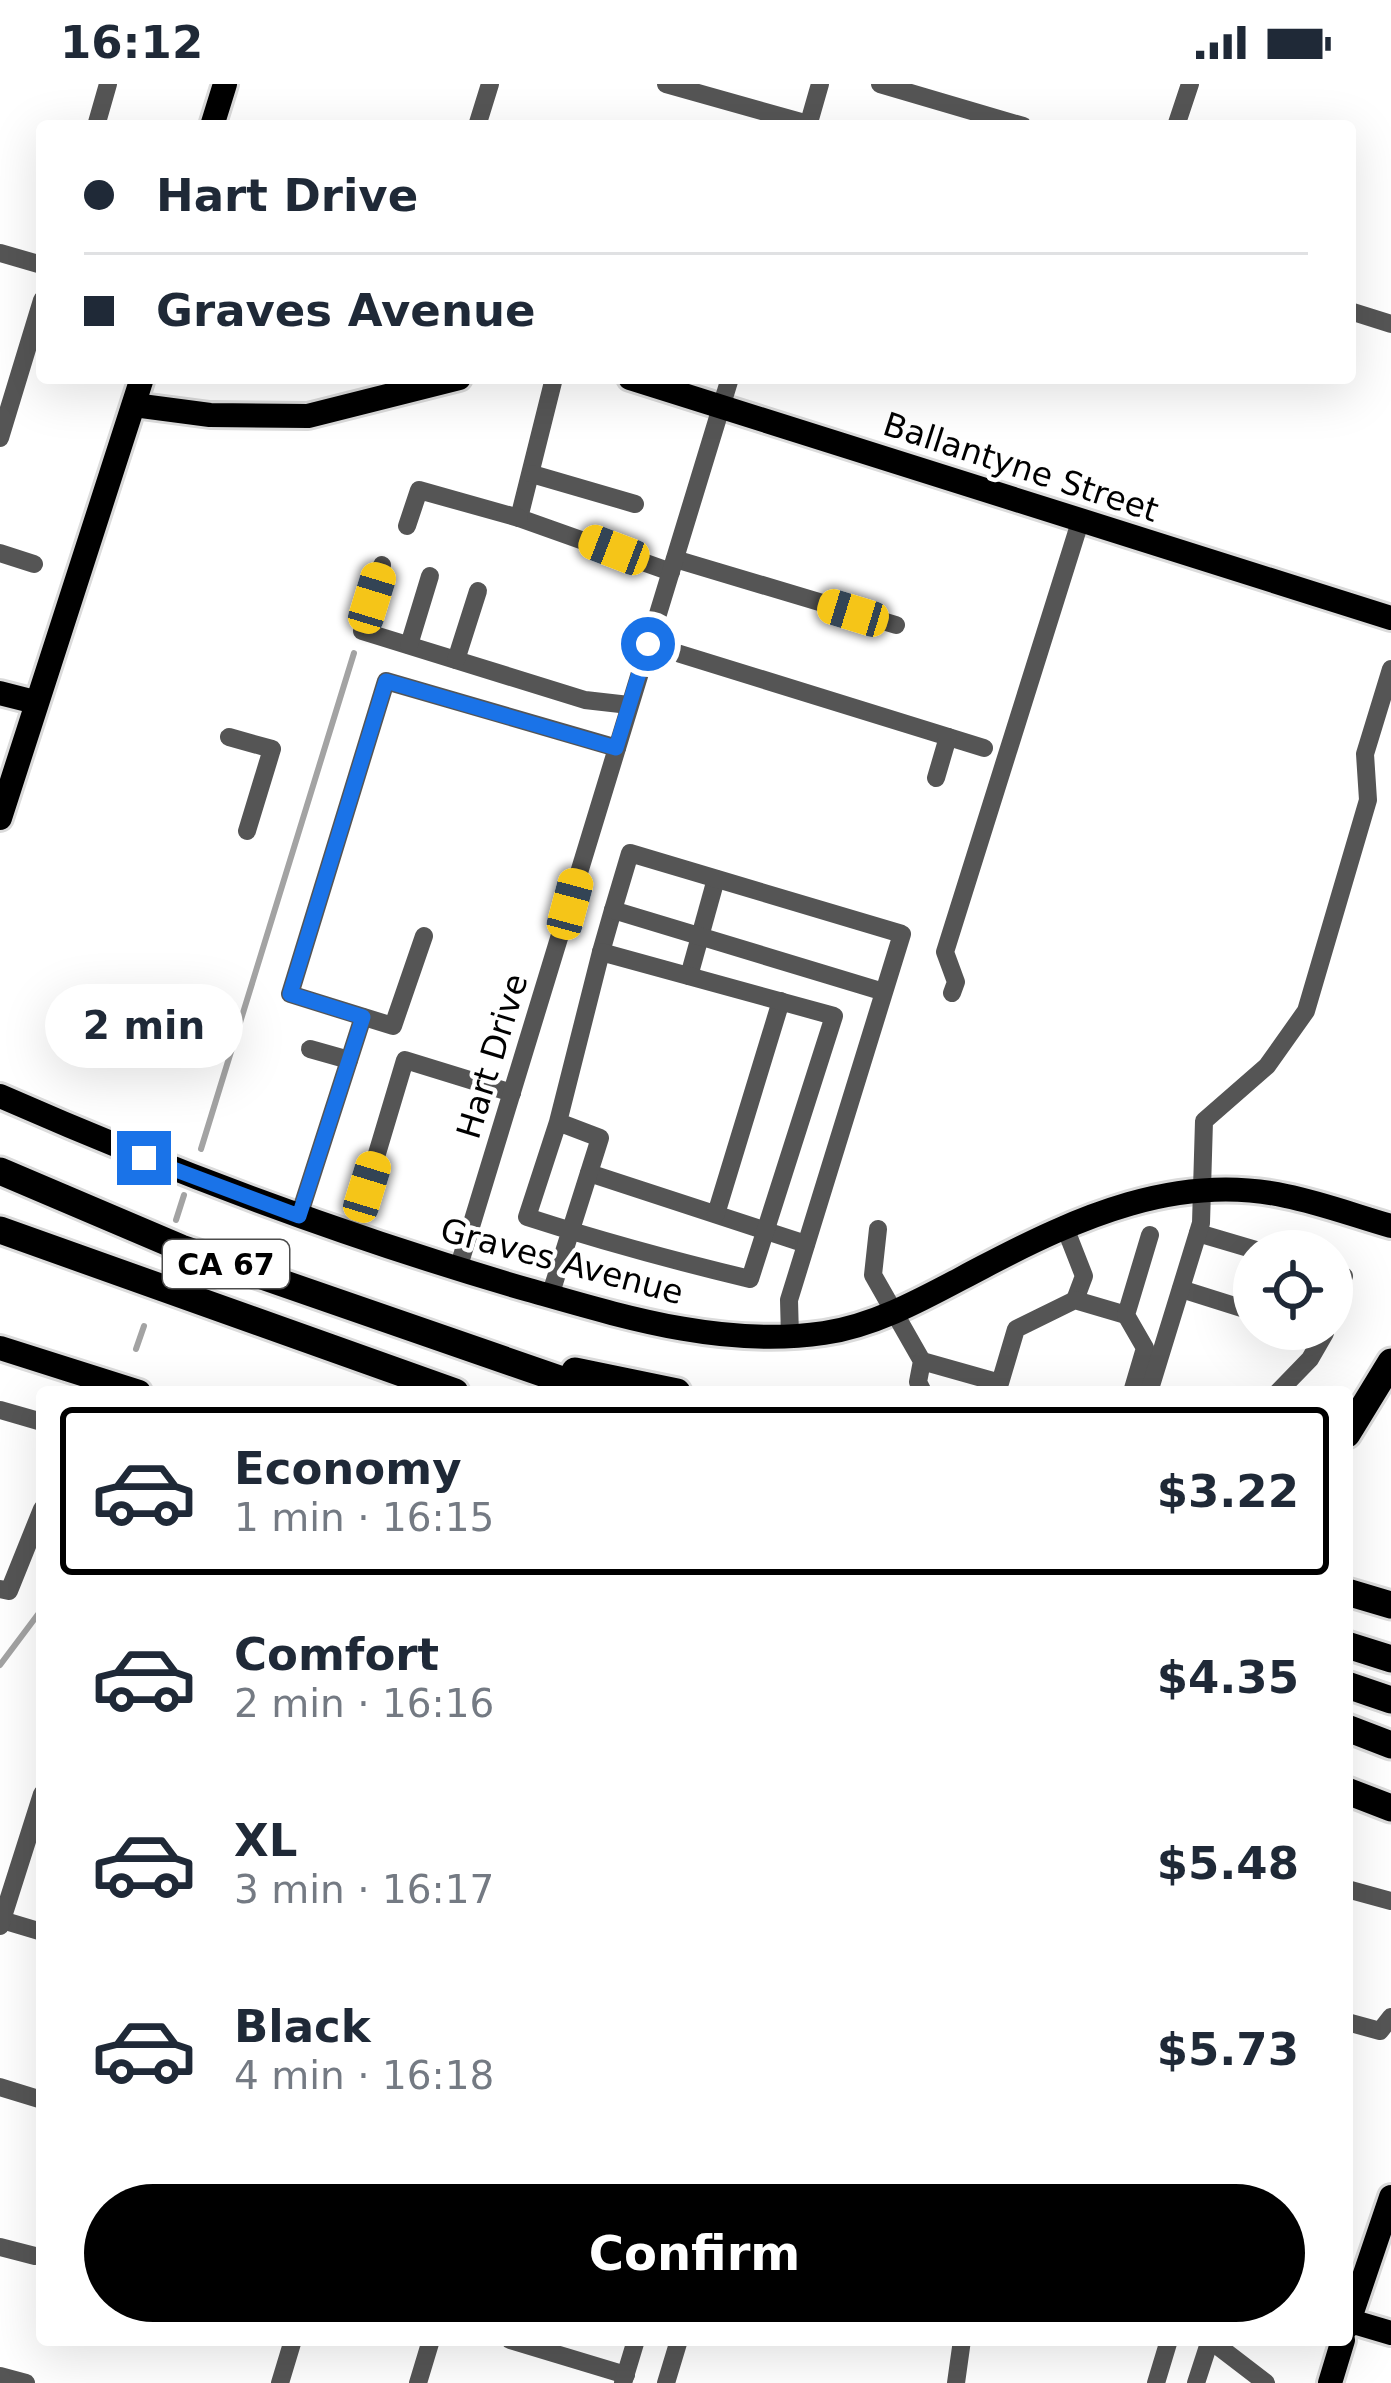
<!DOCTYPE html>
<meta charset="utf-8">
<style>
:root{--surface:#fff;--page:#f2f2f3;--text:#1f2937;--muted:#747a83;--line:#e0e1e3;--accent:#000}
body{margin:0;font-family:"DejaVu Sans",sans-serif;background:var(--page);color:var(--text);height:100vh;display:flex;flex-direction:column;font-size:45px;white-space:nowrap}
*{box-sizing:border-box;margin:0}
p{font-size:39px;color:var(--muted)}
.icon{flex:none;width:66px;height:66px;fill:none;stroke:currentColor;stroke-width:2;stroke-linecap:round;stroke-linejoin:round}
.map{position:relative;flex:1;overflow:hidden}
.side{position:absolute;left:36px;top:1302px;width:1317px;height:960px;display:flex;flex-direction:column;background:var(--surface);border-radius:12px;box-shadow:0 12px 48px #0002}
.side>*{flex:none}
.banner{position:absolute;left:36px;top:36px;width:1320px;height:264px;border-radius:12px;box-shadow:0 12px 48px #0002;display:grid;align-content:center;height:264px;padding:0 48px;background:var(--surface)}
.fabs{position:absolute;left:1233px;top:1146px;display:grid;gap:24px}
.fabs a{display:grid;place-items:center;width:120px;height:120px;border-radius:50%;background:var(--surface);box-shadow:0 12px 48px #0002;font-size:60px}
.end{position:absolute;width:54px;height:54px;margin:-27px;border:15px solid #1a73e8;background:#fff;box-shadow:0 0 0 6px #fff}
.from{border-radius:50%}
.bubble{position:absolute;height:84px;border-radius:42px;background:var(--surface);box-shadow:0 12px 48px #0002;font-size:39px;font-weight:700;line-height:84px;text-align:center}
.car{position:absolute;width:36px;height:72px;margin:-36px -18px;border-radius:15px;box-shadow:0 0 9px 3px #0007;background:linear-gradient(#f5c518 24%,#345 0 40%,#f5c518 0 76%,#345 0 86%,#f5c518 0)}
.banner b{display:flex;align-items:center;gap:42px;height:114px;font-size:45px}
.banner b+b{border-top:3px solid var(--line)}
.banner i{width:30px;height:30px;background:var(--text)}
ul{padding:21px 0 0;list-style:none}
li{display:flex;align-items:center;gap:36px;height:168px;margin:0 24px 18px;padding:0 24px;border:6px solid transparent;border-radius:12px}
li div{flex:1}
li b{display:block;font-size:45px}
li em{font-style:normal;font-weight:700}
li.current{border-color:var(--accent)}
li>.icon{width:108px;height:108px;stroke-width:1.5}
.button{display:flex;gap:24px;margin-top:auto;padding:24px 48px}
.button a{flex:1;height:138px;border-radius:72px;background:var(--accent);color:#fff;font-size:48px;font-weight:700;line-height:138px;text-align:center}
.status{display:flex;justify-content:space-between;align-items:center;height:84px;padding:0 60px;background:var(--surface);direction:ltr}
.status svg{height:33px;fill:currentColor}
.map>svg:first-child{display:block}
</style>
<div class="status"><b>16:12</b><svg viewBox="0 0 49 12"><path d="M0 12V9h3v3zM5 12V6h3v6zM10 12V3h3v9zM15 12V0h3v12zM26 1h20v11H26zM47 4h2v5h-2z"/></svg></div>
<div class="map">
<svg width="1391" height="2299" viewBox="0 0 1391 2299">
<rect width="100%" height="100%" fill="#fff"/>
<g fill="none" stroke-linecap="round" stroke-linejoin="round">
<g stroke="#a3a3a3" stroke-width="6">
<path d="M201,1065L354,569"/>
<path d="M176,1136L184,1111"/>
<path d="M136,1265L144,1242"/>
<path d="M0,1581L42,1525"/>
</g>
<defs>
<g id="major">
<path d="M212,42L225,0"/>
<path d="M630,294L1391,534"/>
<path d="M134,321L210,331L308,332L459,294"/>
<path d="M0,609L35,618"/>
<path d="M0,734L142,294"/>
<path d="M0,1012C173,1088 348,1154 529,1206C624,1233 724,1264 824,1249C880,1241 933,1209 983,1183C1076,1134 1178,1088 1286,1112C1321,1119 1356,1132 1391,1142"/>
<path d="M0,1264L139,1308"/>
<path d="M1347,2236L1391,2249"/>
<path d="M1347,2243L1391,2113"/>
<path d="M1330,2299L1343,2256"/>
</g>
<g id="highway">
<path d="M0,1087L181,1164L597,1308"/>
<path d="M0,1146L455,1308"/>
<path d="M575,1287L677,1308"/>
<path d="M1347,1350L1391,1278"/>
<path d="M1347,1508L1391,1521"/>
<path d="M1347,1561L1391,1575"/>
<path d="M1347,1601L1391,1616"/>
<path d="M1347,1644L1391,1661"/>
<path d="M1347,1707L1391,1724"/>
</g>
</defs>
<use href="#major" stroke="#dbdbdb" stroke-width="30"/>
<use href="#highway" stroke="#dbdbdb" stroke-width="33"/>
<g stroke="#555" stroke-width="18">
<path d="M666,0L808,40"/>
<path d="M880,0L1023,42"/>
<path d="M96,42L108,0"/>
<path d="M477,42L490,0"/>
<path d="M808,42L820,0"/>
<path d="M1176,42L1190,0"/>
<path d="M0,169L42,181"/>
<path d="M1350,227L1391,240"/>
<path d="M554,294L519,434L671,488"/>
<path d="M0,354L42,216"/>
<path d="M532,390L635,420"/>
<path d="M407,442L419,406L519,434"/>
<path d="M0,469L34,480"/>
<path d="M675,475L896,541"/>
<path d="M382,481L362,547L585,616L629,621"/>
<path d="M648,560L984,664"/>
<path d="M409,561L430,492"/>
<path d="M456,576L478,507"/>
<path d="M229,653L272,665L247,747"/>
<path d="M936,694L948,653"/>
<path d="M424,852L393,942L290,910L386,597L617,664"/>
<path d="M601,868L613,826"/>
<path d="M689,892L716,795"/>
<path d="M952,909L956,898L945,868L1080,438"/>
<path d="M310,965L349,976"/>
<path d="M589,1089L806,1160"/>
<path d="M367,1103L405,976L512,1009"/>
<path d="M716,1130L781,917"/>
<path d="M299,1132L363,933"/>
<path d="M1064,1141L1084,1192L1075,1216"/>
<path d="M878,1145L873,1191L922,1277L918,1298L923,1308"/>
<path d="M1198,1149L1259,1167"/>
<path d="M458,1185L730,294"/>
<path d="M1332,1188L1344,1192L1332,1228"/>
<path d="M1181,1205L1254,1228"/>
<path d="M550,1212L600,1054L558,1038L527,1133C601,1157 675,1177 750,1195L834,932L601,868L558,1038"/>
<path d="M790,1253L789,1216L902,850L630,769L613,826L884,908"/>
<path d="M922,1277L1000,1299L1016,1245L1075,1216L1126,1231"/>
<path d="M1132,1308L1145,1264L1126,1231L1150,1151"/>
<path d="M1149,1308L1201,1139L1204,1037L1267,982L1306,927L1368,716L1365,670L1391,585"/>
<path d="M1278,1308L1310,1275L1325,1249L1311,1245"/>
<path d="M0,1326L42,1338"/>
<path d="M0,1505L9,1507L42,1425"/>
<path d="M1347,1805L1391,1817"/>
<path d="M2,1836L42,1848"/>
<path d="M0,1842L42,1710"/>
<path d="M1347,1938L1380,1947L1391,1933"/>
<path d="M0,2003L42,2016"/>
<path d="M0,2163L35,2172"/>
<path d="M510,2256L626,2291"/>
<path d="M1210,2256L1266,2299"/>
<path d="M0,2292L26,2299"/>
<path d="M280,2299L293,2256"/>
<path d="M418,2299L431,2256"/>
<path d="M623,2299L636,2256"/>
<path d="M666,2299L679,2256"/>
<path d="M956,2299L962,2256"/>
<path d="M1156,2299L1169,2256"/>
<path d="M1196,2299L1210,2256"/>
</g>
<use href="#major" stroke="#000" stroke-width="24"/>
<use href="#highway" stroke="#000" stroke-width="27"/>
</g>
<g fill="none" stroke-linecap="round" stroke-linejoin="round">
<path stroke="#1a73e8" stroke-width="15" d="M144,1074L299,1132L363,933L290,910L386,597L616,664L648,560"/>
</g>
<g text-anchor="middle" dominant-baseline="central" stroke-width="9" stroke-linejoin="round" paint-order="stroke">
<rect fill="#fff" stroke="#4c4c4c" stroke-width="3" x="163" y="1156" width="126" height="48" rx="9"/>
<g font-size="30" font-weight="bold" fill="#000">
<text x="226" y="1180">CA 67</text>
</g>
<g font-size="33" fill="#000" stroke="#fff">
<text transform="translate(1021 383) rotate(18)">Ballantyne Street</text>
<text transform="translate(492 972) rotate(-73)">Hart Drive</text>
<text transform="translate(562 1177) rotate(15)">Graves Avenue</text>
</g>
</g>
</svg>
<div class="fabs">
<a><svg class="icon" aria-label="locate" viewBox="0 0 24 24"><circle cx="12" cy="12" r="6"/><path d="M12 2v4M12 18v4M2 12h4M18 12h4"/></svg></a>
</div>
<i class="end from" style="left:648px;top:560px"></i>
<i class="end" style="left:144px;top:1074px"></i>
<div class="bubble" style="left:45px;top:900px;width:198px">2 min</div>
<i class="car" style="left:614px;top:466px;rotate:291deg"></i>
<i class="car" style="left:372px;top:514px;rotate:17deg"></i>
<i class="car" style="left:853px;top:529px;rotate:287deg"></i>
<i class="car" style="left:570px;top:820px;rotate:15deg"></i>
<i class="car" style="left:367px;top:1103px;rotate:17deg"></i>
<div class="banner">
<b><i class="from"></i>Hart Drive</b>
<b><i></i>Graves Avenue</b>
</div>
<section class="side">
<ul>
<li class="current"><svg class="icon" aria-label="car" viewBox="0 0 24 24"><path d="M5 17H2v-5l4-1 3-4h7l3 4 3 1v5h-3M9 17h6M6 11h13"/><circle cx="7" cy="17" r="2"/><circle cx="17" cy="17" r="2"/></svg><div><b>Economy</b><p>1 min · 16:15</p></div><em>$3.22</em></li>
<li><svg class="icon" aria-label="car" viewBox="0 0 24 24"><path d="M5 17H2v-5l4-1 3-4h7l3 4 3 1v5h-3M9 17h6M6 11h13"/><circle cx="7" cy="17" r="2"/><circle cx="17" cy="17" r="2"/></svg><div><b>Comfort</b><p>2 min · 16:16</p></div><em>$4.35</em></li>
<li><svg class="icon" aria-label="car" viewBox="0 0 24 24"><path d="M5 17H2v-5l4-1 3-4h7l3 4 3 1v5h-3M9 17h6M6 11h13"/><circle cx="7" cy="17" r="2"/><circle cx="17" cy="17" r="2"/></svg><div><b>XL</b><p>3 min · 16:17</p></div><em>$5.48</em></li>
<li><svg class="icon" aria-label="car" viewBox="0 0 24 24"><path d="M5 17H2v-5l4-1 3-4h7l3 4 3 1v5h-3M9 17h6M6 11h13"/><circle cx="7" cy="17" r="2"/><circle cx="17" cy="17" r="2"/></svg><div><b>Black</b><p>4 min · 16:18</p></div><em>$5.73</em></li>
</ul>
<div class="button"><a>Confirm</a></div>
</section>
</div>
